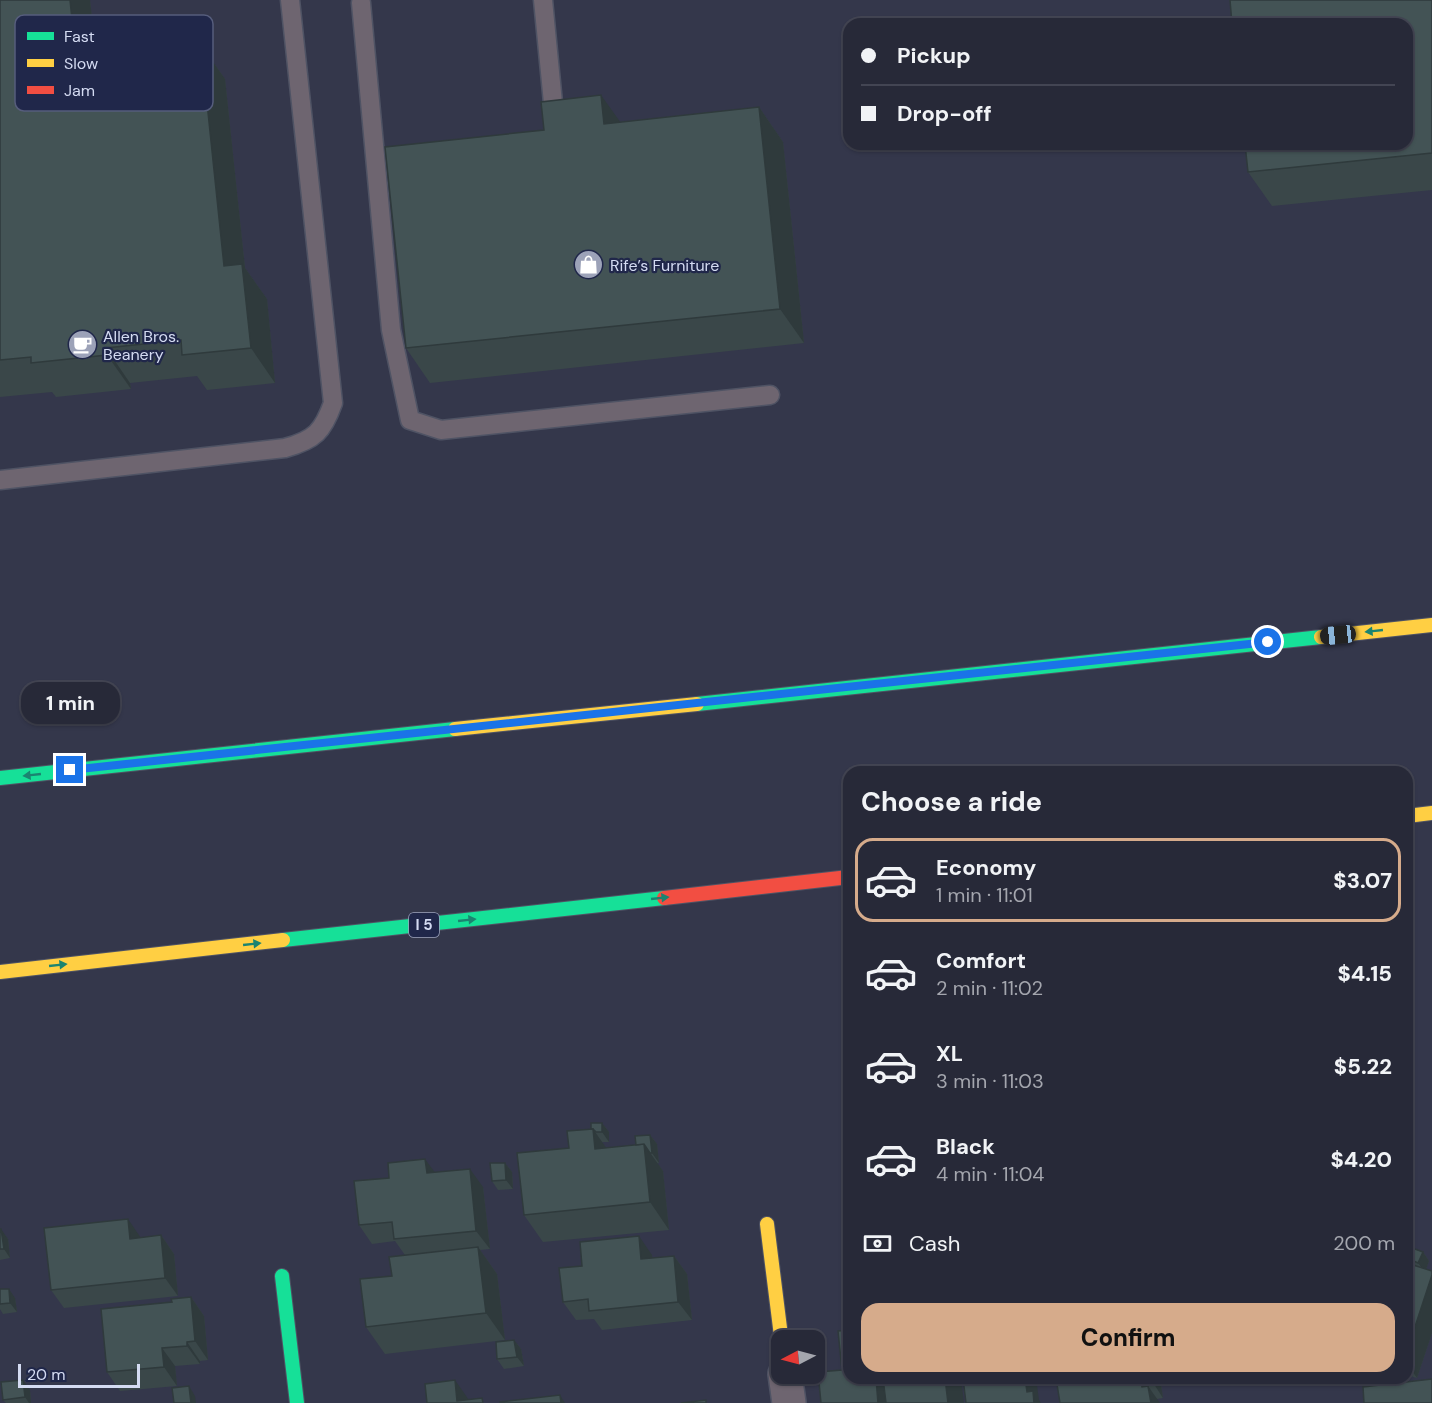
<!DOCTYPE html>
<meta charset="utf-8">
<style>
:root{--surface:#272938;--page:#333543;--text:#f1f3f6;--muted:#a4a6ae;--line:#434553;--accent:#d6ab8b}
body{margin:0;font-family:"DM Sans",sans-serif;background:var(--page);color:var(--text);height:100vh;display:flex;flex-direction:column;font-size:22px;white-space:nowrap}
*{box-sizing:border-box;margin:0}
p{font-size:20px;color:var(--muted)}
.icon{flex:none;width:33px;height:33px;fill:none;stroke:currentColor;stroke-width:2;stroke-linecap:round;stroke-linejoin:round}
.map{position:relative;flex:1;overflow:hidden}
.side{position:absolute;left:843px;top:766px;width:570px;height:618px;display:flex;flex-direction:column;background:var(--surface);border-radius:18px;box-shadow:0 2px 4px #0004,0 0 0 2px var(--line)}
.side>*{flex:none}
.guide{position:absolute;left:843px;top:18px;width:570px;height:132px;border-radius:18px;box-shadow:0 2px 4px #0004,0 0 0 2px var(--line);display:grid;align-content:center;height:132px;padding:0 18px;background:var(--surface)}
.needle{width:39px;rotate:264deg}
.buttons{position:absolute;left:771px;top:1330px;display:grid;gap:12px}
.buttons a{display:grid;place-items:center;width:54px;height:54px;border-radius:12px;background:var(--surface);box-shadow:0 2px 4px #0004,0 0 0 2px var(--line);font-size:30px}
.scale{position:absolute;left:18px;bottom:15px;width:122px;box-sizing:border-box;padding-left:6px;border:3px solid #d4dbf2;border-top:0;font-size:16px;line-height:21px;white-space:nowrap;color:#d4dbf2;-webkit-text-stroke:4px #20274a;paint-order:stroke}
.end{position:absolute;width:27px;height:27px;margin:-14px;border:8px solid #1a73e8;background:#fff;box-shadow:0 0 0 3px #fff}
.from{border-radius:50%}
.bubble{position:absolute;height:42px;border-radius:18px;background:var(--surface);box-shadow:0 2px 4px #0004,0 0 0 2px var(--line);font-size:20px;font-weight:800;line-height:42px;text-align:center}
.car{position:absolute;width:18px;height:36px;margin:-18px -9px;border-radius:8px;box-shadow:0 0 4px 2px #0007;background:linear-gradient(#222 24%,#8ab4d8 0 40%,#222 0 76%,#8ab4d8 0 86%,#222 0)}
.guide b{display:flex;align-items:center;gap:21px;height:57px;font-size:22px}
.guide b+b{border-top:2px solid var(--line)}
.guide i{width:15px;height:15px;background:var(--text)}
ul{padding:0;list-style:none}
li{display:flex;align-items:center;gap:18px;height:84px;margin:0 12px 9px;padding:0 6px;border:3px solid transparent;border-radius:18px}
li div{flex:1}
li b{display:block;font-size:22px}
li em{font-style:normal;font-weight:800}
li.on{border-color:var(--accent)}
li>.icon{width:54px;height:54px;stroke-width:1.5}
h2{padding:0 18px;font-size:27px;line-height:72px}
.pay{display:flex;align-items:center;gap:15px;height:66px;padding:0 18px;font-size:22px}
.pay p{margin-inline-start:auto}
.action{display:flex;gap:12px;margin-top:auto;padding:12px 18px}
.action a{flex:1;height:69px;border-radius:18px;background:var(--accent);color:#111;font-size:24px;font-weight:800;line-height:69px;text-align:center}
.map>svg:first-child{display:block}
</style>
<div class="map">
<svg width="1432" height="1403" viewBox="0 0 1432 1403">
<rect width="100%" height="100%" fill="#34374b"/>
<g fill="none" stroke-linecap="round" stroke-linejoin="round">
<defs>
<g id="lane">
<path d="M543,0L553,103"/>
<path d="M361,3L391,330L410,420L441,430L770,395"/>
<path d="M0,480L285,448C315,440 323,431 333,403L290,0"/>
</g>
<path id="street" d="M785,1374L789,1403"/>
<g id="fast">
<path d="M697,704L1321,637"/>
<path d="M0,778L455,729"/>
<path d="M283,940L664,898"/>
<path d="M282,1276L297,1403"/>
</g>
<g id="slow">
<path d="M1321,637L1432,625"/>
<path d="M455,729L697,704"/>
<path d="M1407,816L1432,813"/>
<path d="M0,972L283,940"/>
<path d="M767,1224L782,1344"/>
</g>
<path id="jam" d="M664,898L849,877"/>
</defs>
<use href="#lane" stroke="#4f5364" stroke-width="21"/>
<use href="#street" stroke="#4f5364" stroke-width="36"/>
<use href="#fast" stroke="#4f5364" stroke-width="16"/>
<use href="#slow" stroke="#4f5364" stroke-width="16"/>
<use href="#jam" stroke="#4f5364" stroke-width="16"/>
<use href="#lane" stroke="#6e6570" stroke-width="18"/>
<use href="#street" stroke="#6e6570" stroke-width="33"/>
<use href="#fast" stroke="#16e098" stroke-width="14"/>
<use href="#slow" stroke="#ffcf43" stroke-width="14"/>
<use href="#jam" stroke="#f24e42" stroke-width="14"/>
</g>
<g fill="#3a4749">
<path d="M0,0H90L96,56L201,45L225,79L245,268L267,299L275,383L207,390L197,376L130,383L131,389L56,397L52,392L0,397Z"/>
<path d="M1432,0V190L1272,206L1248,172Z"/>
<path d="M759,107L783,142L804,343L430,383L406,348L544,130Z"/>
<path d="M602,1123L609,1132V1142H602L606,1148L636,1145L650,1135L657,1144L659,1163H657L663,1171L669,1230L543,1242L524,1215L569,1148L591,1129Z"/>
<path d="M505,1163L512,1172L513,1189L498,1190L492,1181Z"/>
<path d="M435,1172L483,1187L490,1249L480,1250L497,1274L505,1340L385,1354L366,1327L392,1276L405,1255L395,1241L372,1244L359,1225Z"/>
<path d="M0,1229L8,1239L10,1258L0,1260Z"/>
<path d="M161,1235L174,1254L178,1296L64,1308L51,1290Z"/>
<path d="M1423,1252L1429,1261L1426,1269L1432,1271V1333L1417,1378L1407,1375V1258Z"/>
<path d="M652,1255V1258L674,1256L687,1274L692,1320L602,1330L594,1319L576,1320L563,1302L582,1266Z"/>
<path d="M0,1289L15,1298L17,1312L3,1314L0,1309Z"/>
<path d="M191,1297L204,1316L208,1360L200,1361V1364L175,1366L177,1386L120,1391L107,1372L172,1302Z"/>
<path d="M514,1340L521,1349L524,1366L504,1369L497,1359Z"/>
<path d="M1056,1378H1160L1163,1398L1157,1399Z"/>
<path d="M1294,1378H1308L1306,1383Z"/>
<path d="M30,1390L31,1403H6L3,1400Z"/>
</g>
<g fill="#2f3a3c">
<path d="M70,0H90L100,93L76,58Z"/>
<path d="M201,45L225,79L245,268L267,299L275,383L251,348L224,266Z"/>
<path d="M601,95L626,130L604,124Z"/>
<path d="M759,107L783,142L804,343L780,309Z"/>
<path d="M106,348L130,383L131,389L107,355Z"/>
<path d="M602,1123L609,1132V1142L602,1132Z"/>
<path d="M593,1129L612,1156L595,1149Z"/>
<path d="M650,1135L657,1144L659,1163L652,1153Z"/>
<path d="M644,1144L663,1171L669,1230L650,1202Z"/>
<path d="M425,1159L439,1178L427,1173Z"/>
<path d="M505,1163L512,1172L513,1189L506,1180Z"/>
<path d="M470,1169L483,1187L490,1249L476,1231Z"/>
<path d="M128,1219L141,1238L130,1239Z"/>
<path d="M1,1229L8,1239L10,1258L4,1249Z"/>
<path d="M161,1235L174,1254L178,1296L165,1278Z"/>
<path d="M639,1236L652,1255L654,1278L641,1259Z"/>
<path d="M478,1247L497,1274L505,1340L486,1313Z"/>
<path d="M1423,1252L1429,1261L1425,1272L1418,1263Z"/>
<path d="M674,1256L687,1274L692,1320L678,1302Z"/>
<path d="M1432,1275V1333L1417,1378L1407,1364V1351Z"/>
<path d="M9,1289L15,1298L17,1312L10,1303Z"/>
<path d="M191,1297L204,1316L208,1360L195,1341Z"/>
<path d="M514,1340L521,1349L524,1366L517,1357Z"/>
<path d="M187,1342L200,1361V1364L187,1346Z"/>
<path d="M162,1348L175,1366L177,1386L164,1367Z"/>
<path d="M876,1378H887L889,1403H878Z"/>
<path d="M945,1378H961L964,1403H948Z"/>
<path d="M1025,1378H1036L1039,1400L1041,1403H1034L1027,1392Z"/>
<path d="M1150,1378H1160L1163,1398Z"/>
<path d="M23,1380L30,1390L31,1403H29L25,1397Z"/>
<path d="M455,1380L471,1403L457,1401Z"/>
<path d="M1141,1380L1149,1392L1148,1386L1160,1403H1151L1142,1387Z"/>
<path d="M189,1386L195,1396L196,1403H191Z"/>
<path d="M560,1395L565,1403H561Z"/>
</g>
<g fill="#435355" stroke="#2f3a3c" stroke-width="1.5">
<path d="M0,0H70L76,58L201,45L224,266L242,264L251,348L182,355L181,340L106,348L107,355L31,363V357L0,360Z"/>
<path d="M1230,0H1432V153L1248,172L1245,144H1407V24H1232Z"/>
<path d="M601,95L604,124L759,107L780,309L406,348L385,147L544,130L541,102Z"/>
<path d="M845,1120H849V1154Z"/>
<path d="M591,1123H602V1132H596L593,1129H591Z"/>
<path d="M593,1129L595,1149L644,1144L650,1202L524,1215L517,1153L569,1148L567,1131Z"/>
<path d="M650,1135L652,1153H650L644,1144L636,1145L635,1136Z"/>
<path d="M425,1159L427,1173L470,1169L476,1231L394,1239L392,1222L359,1225L354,1181L389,1178L388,1163Z"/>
<path d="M490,1163H505L506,1180L492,1181Z"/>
<path d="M128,1219L130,1239L161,1235L165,1278L51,1290L44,1228Z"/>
<path d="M0,1229H1L4,1249H0Z"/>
<path d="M639,1236L641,1259L674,1256L678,1302L589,1311L588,1299L563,1302L559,1268L582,1266L580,1242Z"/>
<path d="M1407,1246L1423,1252L1418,1263L1407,1258Z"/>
<path d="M478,1247L486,1313L366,1327L360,1279L392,1276L389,1257Z"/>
<path d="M1407,1263L1432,1271V1275L1407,1351Z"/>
<path d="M0,1289H9L10,1303L0,1304Z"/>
<path d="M191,1297L195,1341L187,1342V1346L162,1348L164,1367L107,1372L101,1309L172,1302L171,1299Z"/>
<path d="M849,1330V1378H876L878,1403H821L818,1372L842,1370L838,1331Z"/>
<path d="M514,1340L517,1357L497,1359L496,1342Z"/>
<path d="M883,1378H945L948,1403H886Z"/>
<path d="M963,1378H1025L1027,1392L1033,1391L1034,1403H966Z"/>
<path d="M1056,1378H1150L1141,1380L1142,1387L1148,1386L1151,1403H1060Z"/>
<path d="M1432,1379V1403H1364L1363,1387Z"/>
<path d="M23,1380L25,1397L3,1400L1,1382Z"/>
<path d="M455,1380L457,1401L482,1398L483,1403H427L425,1384Z"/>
<path d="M189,1386L191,1403H174L172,1388Z"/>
<path d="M560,1395L561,1403H500V1402Z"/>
<path d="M706,1400V1403H681Z"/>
</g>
<defs><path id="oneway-solid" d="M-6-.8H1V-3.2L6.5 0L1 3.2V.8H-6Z" transform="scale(1.5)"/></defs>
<g fill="#1b8471">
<use href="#oneway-solid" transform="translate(1374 631) rotate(174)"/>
<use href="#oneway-solid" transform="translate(32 775) rotate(174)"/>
<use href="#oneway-solid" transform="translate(660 898) rotate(-6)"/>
<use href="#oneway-solid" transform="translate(467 920) rotate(-6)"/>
<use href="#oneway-solid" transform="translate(252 944) rotate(-6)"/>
<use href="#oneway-solid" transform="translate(58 965) rotate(-6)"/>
</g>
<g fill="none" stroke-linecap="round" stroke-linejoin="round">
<path stroke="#1a73e8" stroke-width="8" d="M70,770L1268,642"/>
</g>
<defs>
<symbol id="shop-disc" viewBox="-11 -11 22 22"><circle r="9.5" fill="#9ca2b8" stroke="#20274a"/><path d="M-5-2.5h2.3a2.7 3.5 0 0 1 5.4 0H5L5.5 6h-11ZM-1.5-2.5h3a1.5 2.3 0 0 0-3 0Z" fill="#fff"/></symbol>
<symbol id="cafe-disc" viewBox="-11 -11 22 22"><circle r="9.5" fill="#9ca2b8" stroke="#20274a"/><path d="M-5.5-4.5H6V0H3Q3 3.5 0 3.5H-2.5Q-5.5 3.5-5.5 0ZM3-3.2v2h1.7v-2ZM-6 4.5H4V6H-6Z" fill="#fff"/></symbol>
</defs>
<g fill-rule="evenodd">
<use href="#shop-disc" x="572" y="248" width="33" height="33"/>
<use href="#cafe-disc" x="66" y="328" width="33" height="33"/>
</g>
<g text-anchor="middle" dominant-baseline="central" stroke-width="4.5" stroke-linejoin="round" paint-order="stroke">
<rect fill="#20274a" stroke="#9ea5c0" stroke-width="1.5" x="409" y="913" width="30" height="24" rx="4.5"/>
<g font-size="15" font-weight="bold" fill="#d4dbf2">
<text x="424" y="925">I 5</text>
</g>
<g font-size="16" fill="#d4dbf2" stroke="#20274a" text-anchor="start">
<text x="610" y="265">Rife’s Furniture</text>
<text x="103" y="336">Allen Bros.<tspan x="103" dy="18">Beanery</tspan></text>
</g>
</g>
<rect x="15" y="15" width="198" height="96" rx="9" fill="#20274a" stroke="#565d7c" stroke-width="1.5"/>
<rect x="27" y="32" width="27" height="8" fill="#16e098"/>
<rect x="27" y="59" width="27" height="8" fill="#ffcf43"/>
<rect x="27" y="86" width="27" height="8" fill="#f24e42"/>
<g font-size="16" fill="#d4dbf2">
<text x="64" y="42">Fast</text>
<text x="64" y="69">Slow</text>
<text x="64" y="96">Jam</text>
</g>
</svg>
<div class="buttons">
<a><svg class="needle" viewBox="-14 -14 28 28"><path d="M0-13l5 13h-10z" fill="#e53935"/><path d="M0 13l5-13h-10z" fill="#a4a6ae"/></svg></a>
</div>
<div class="scale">20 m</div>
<i class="end from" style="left:1268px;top:642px"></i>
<i class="end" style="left:70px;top:770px"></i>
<div class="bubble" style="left:21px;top:682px;width:99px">1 min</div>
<i class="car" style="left:1338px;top:635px;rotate:264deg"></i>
<div class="guide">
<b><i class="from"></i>Pickup</b>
<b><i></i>Drop-off</b>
</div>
<section class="side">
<h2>Choose a ride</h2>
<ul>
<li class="on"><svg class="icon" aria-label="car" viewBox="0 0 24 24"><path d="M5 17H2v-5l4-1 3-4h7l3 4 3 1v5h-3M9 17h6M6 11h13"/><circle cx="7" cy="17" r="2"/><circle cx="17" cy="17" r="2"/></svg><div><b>Economy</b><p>1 min · 11:01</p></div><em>$3.07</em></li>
<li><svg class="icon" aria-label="car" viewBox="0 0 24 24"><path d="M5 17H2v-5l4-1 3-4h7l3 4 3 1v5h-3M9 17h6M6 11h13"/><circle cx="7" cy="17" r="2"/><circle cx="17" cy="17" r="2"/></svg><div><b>Comfort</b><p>2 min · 11:02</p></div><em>$4.15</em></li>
<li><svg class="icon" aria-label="car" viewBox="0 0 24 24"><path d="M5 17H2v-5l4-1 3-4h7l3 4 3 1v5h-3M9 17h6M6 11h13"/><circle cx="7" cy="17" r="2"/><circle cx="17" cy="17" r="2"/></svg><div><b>XL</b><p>3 min · 11:03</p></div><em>$5.22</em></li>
<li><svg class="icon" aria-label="car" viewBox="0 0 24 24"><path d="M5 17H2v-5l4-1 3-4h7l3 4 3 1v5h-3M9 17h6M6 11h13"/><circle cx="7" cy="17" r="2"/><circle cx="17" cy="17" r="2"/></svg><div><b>Black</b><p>4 min · 11:04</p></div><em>$4.20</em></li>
</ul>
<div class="pay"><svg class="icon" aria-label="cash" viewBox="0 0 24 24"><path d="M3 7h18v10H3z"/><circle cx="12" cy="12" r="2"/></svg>Cash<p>200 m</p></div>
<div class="action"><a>Confirm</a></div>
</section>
</div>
